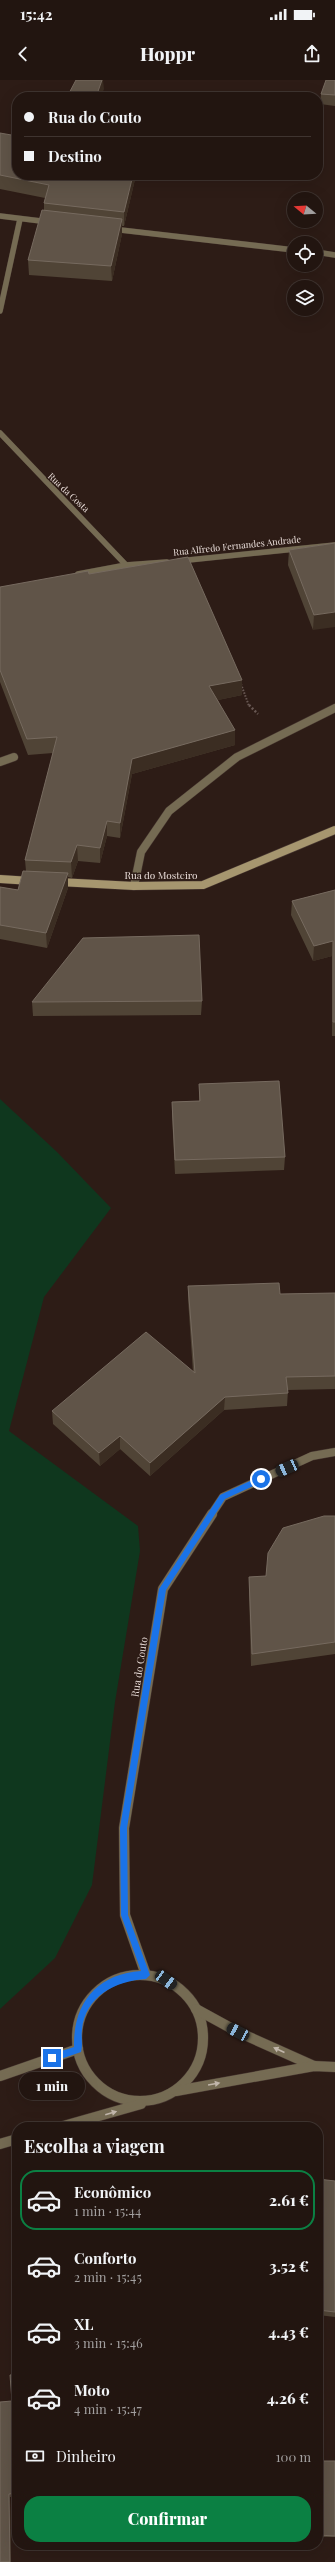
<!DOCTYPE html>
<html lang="pt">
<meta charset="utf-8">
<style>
:root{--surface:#221510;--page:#2a1e19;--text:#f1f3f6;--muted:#a29f9f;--line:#3f3430;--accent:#0b8043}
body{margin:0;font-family:"Playfair Display",serif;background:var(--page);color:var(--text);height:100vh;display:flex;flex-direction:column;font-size:15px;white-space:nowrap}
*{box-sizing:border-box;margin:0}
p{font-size:13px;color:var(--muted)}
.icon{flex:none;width:22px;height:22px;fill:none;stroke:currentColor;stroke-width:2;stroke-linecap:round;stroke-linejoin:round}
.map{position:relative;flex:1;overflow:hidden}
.details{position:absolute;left:12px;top:2042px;width:311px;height:428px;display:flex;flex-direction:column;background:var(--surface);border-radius:16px;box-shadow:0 4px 16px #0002,0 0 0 1px var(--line)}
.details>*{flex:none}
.guide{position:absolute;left:12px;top:12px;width:311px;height:88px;border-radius:16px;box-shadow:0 4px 16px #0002,0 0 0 1px var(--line);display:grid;align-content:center;height:88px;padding:0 12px;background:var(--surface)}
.needle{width:26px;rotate:288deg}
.tools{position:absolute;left:287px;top:112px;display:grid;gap:8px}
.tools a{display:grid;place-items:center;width:36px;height:36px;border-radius:50%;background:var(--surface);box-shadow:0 4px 16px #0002,0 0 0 1px var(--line);font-size:20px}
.end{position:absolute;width:18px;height:18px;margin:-9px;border:5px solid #1a73e8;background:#fff;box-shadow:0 0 0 2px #fff}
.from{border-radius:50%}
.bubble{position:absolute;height:28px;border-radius:14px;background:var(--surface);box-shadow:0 4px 16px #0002,0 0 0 1px var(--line);font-size:13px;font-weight:800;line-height:28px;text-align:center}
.car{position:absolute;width:12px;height:24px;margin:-12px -6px;border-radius:5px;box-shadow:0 0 3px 1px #0007;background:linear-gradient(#222 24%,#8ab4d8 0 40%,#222 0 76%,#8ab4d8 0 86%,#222 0)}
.guide b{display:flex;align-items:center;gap:14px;height:38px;font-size:15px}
.guide b+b{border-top:1px solid var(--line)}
.guide i{width:10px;height:10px;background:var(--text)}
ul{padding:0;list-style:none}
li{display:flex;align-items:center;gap:12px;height:60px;margin:0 8px 6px;padding:0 4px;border:2px solid transparent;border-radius:16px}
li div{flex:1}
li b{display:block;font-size:15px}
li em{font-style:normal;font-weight:800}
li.active{border-color:var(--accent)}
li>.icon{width:36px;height:36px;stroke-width:1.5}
h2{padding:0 12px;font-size:18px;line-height:48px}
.pay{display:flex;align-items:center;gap:10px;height:44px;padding:0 12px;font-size:15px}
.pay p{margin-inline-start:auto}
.button{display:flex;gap:8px;margin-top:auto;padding:8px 12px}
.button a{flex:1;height:46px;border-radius:16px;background:var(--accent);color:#fff;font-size:16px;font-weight:800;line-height:46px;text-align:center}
.status{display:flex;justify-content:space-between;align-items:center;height:28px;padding:0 20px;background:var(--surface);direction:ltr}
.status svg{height:11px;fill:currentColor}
header{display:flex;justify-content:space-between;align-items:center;height:52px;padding:0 12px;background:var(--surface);font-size:18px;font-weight:800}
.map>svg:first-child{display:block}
</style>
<div class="status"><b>15:42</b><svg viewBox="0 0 49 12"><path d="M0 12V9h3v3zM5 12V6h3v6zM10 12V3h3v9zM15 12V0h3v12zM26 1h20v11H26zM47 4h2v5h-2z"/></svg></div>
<header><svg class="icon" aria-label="back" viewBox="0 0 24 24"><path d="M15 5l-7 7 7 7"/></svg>Hoppr<svg class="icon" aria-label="share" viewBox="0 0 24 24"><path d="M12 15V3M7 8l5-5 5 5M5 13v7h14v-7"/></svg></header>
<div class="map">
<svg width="335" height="2482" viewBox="0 0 335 2482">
<rect width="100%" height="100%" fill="#2d1c16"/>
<path fill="#0f371e" d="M0,1019L57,1072L111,1128L44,1217L9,1351L138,1446L140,1471L115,1622L92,1805L55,1878L0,1929Z"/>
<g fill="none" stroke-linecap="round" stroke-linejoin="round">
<defs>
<path id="lane" d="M0,682L14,677"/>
<g id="street-far2">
<path d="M0,136L49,142"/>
<path d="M112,149L294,170"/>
<path d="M316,172L335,175"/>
<path d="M0,231L20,139"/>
<path d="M0,353L126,485"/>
<path d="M179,481L335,465"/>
<path d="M78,494L126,485L167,482"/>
</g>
<g id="street-far1">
<path d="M134,806L141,772L169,731L237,677L335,628"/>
<path d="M211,1435L223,1417L312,1376L335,1372"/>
</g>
<g id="street">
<path d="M146,1895L125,1835L124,1748L163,1509L212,1434"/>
<circle cx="140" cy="1958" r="63"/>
<path d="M196,1929L238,1952L314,1986"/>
<path d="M0,1996L78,1969"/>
<path d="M176,2011L314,1986L335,1987"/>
<path d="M60,2047L141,2024"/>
<path d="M0,2064L17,2059"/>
</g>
<g id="secondary">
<path d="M0,799L31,801"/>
<path d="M59,802L134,806L203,805L335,750"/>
</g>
</defs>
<use href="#lane" stroke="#473731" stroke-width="9"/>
<use href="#street-far2" stroke="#473731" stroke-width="6"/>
<use href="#street-far1" stroke="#473731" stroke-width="9"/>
<use href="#street" stroke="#473731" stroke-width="11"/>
<use href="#secondary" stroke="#473731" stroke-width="9"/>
<path stroke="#685853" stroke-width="2" stroke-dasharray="1.5 1.5" stroke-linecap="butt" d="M241,604L249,626"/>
<path stroke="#685853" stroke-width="2.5" stroke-dasharray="2 2" stroke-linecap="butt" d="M249,625L258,634"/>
<use href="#lane" stroke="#756b53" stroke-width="8"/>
<use href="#street-far2" stroke="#756b53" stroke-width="5.5"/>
<use href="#street-far1" stroke="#756b53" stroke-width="8"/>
<use href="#street" stroke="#756b53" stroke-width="10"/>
<use href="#secondary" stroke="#a6966f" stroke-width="8"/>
</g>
<g fill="#504436">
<path d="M335,0V26L320,24L321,14Z"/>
<path d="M0,53L136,95L124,146H122V154L112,201L29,195L28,180L44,130V123L45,118L0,109Z"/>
<path d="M335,463L313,550L288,485L289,470Z"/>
<path d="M89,494L242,615L218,620L235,665L132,694L120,758L107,756L100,783L78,781L72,798L68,797V808L47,868L0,859V807L18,810L26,791L25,780L53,673L28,675L0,602V507Z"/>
<path d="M335,810V956H332V876L313,881L291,835L292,821Z"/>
<path d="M202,921L201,935L33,936L32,922Z"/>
<path d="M199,1004L285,1077L284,1090L175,1094L172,1036V1022L199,1021Z"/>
<path d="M188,1206L280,1214L335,1213V1309L288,1310L287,1326L224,1330L150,1396L120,1369L100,1386L53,1344L52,1331L193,1292L188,1219Z"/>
<path d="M335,1436V1574L251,1586L249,1510V1497L266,1496Z"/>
<path d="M318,2099L335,2101V2237L318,2235Z"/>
<path d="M17,2294V2416L10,2417L11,2482H0L12,2321Z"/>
<rect x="318" y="2381" width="17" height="76"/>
</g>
<g fill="#3b2d22">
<path d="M102,0H103L104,9L101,17H96Z"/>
<path d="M133,95H136L124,146V132Z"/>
<path d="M122,139V154L112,201L111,186Z"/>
<path d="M335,532V547L313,550L314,535Z"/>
<path d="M242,600V615L209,622V606Z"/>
<path d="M235,650V665L132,694L120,758V743L132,679Z"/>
<path d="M107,741V756L100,783V768Z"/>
<path d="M77,765L78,781L72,798L71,782Z"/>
<path d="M68,793V808L47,868L46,853Z"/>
<path d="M333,861L332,876L313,881L314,866Z"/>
<path d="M225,1317L224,1330L150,1396V1383Z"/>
<path d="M120,1356V1369L100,1386L99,1373Z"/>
<path d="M9,2414L10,2417L11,2482H10Z"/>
</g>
<g fill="#605448" stroke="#766a5f">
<path d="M76,0H102L96,17H67Z"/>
<path d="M326,0H335V15L321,14Z"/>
<path d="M0,53L17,56V95H133L124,132L44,123L49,105L0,95Z"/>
<path d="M42,130L122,139L111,186L28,180Z"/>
<path d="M335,463V532L314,535L289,470Z"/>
<path d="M188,477L242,600L209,606L235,650L132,679L120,743L107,741L100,768L77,765L71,782L25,780L57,657L27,659L0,590V507L88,491L89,494Z"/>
<path d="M23,791L68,793L46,853L0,845V807L18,810Z"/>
<path d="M335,810V942H333V861L314,866L292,821Z"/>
<path d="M199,855L202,921L32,922L83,858Z"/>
<path d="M279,1001L285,1077L175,1080L172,1022L200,1021L199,1004Z"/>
<path d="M279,1203L280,1214L335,1213V1296L286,1297L288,1313L225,1317L150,1383L120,1356L99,1373L52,1331L146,1252L195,1293L188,1206Z"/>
<path d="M324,1436H335V1562L252,1574L249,1497L266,1496L268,1473L283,1448Z"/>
<path d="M318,2099L335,2101V2232L318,2230Z"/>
<path d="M17,2294V2413L9,2414L10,2482H0V2322L12,2321L10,2295Z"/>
<path d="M318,2381H335V2456L318,2455Z"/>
</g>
<defs><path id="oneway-solid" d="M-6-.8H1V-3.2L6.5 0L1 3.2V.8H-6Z"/></defs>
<g fill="#c1b6ab">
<use href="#oneway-solid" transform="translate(279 1970) rotate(-156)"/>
<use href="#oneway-solid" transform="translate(214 2004) rotate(-10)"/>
<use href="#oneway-solid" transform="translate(111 2033) rotate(-16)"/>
</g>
<path fill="#1a73e8" d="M261,1396L264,1397V1401L225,1419L166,1510L127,1748L128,1835L150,1895L146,1899C116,1901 85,1916 82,1950C81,1957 83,1965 81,1972L52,1982L48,1978L49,1975L74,1967C73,1923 97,1894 141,1891L121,1835L120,1748L159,1509L220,1415Z"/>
<g text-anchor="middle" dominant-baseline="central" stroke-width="3" stroke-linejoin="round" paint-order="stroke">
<g font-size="9" fill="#eadeda" stroke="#2d1c16">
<text transform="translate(69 412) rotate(43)">Rua da Costa</text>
<text transform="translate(237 465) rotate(-6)">Rua Alfredo Fernandes Andrade</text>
</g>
<g font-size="10" fill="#eadeda" stroke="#2d1c16">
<text x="161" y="795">Rua do Mosteiro</text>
<text transform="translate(139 1587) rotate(-81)">Rua do Couto</text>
</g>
</g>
</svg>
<div class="tools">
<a><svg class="needle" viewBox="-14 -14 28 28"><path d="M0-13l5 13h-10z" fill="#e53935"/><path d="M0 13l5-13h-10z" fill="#a29f9f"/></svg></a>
<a><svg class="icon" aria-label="locate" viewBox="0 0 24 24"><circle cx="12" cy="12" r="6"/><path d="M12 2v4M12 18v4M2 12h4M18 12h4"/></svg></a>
<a><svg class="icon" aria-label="layers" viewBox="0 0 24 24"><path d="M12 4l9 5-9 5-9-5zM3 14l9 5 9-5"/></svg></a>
</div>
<i class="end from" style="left:261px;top:1399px"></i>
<i class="end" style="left:52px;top:1978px"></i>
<div class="bubble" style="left:19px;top:1992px;width:66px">1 min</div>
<i class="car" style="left:287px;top:1388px;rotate:246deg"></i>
<i class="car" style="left:166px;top:1900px;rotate:126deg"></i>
<i class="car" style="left:238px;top:1952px;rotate:298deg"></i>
<div class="guide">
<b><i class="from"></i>Rua do Couto</b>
<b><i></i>Destino</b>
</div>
<section class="details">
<h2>Escolha a viagem</h2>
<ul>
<li class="active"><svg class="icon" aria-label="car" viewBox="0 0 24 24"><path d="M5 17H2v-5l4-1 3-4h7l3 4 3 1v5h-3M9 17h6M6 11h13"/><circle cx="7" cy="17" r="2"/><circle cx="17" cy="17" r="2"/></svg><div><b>Econômico</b><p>1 min · 15:44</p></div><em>2.61 €</em></li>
<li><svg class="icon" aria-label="car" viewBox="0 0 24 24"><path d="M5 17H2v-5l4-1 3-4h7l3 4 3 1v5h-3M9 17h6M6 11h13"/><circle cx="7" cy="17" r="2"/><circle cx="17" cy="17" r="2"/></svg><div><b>Conforto</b><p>2 min · 15:45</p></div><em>3.52 €</em></li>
<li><svg class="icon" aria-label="car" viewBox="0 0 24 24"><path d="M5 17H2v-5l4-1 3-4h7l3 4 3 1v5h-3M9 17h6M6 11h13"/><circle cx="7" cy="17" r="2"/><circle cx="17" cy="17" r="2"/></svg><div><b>XL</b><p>3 min · 15:46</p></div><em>4.43 €</em></li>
<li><svg class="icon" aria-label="car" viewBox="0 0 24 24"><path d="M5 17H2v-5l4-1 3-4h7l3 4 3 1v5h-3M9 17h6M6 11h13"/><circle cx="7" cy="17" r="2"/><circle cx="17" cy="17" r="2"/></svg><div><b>Moto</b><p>4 min · 15:47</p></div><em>4.26 €</em></li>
</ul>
<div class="pay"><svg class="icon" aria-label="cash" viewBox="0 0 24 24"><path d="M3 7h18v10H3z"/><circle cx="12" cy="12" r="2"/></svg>Dinheiro<p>100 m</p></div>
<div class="button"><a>Confirmar</a></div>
</section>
</div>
